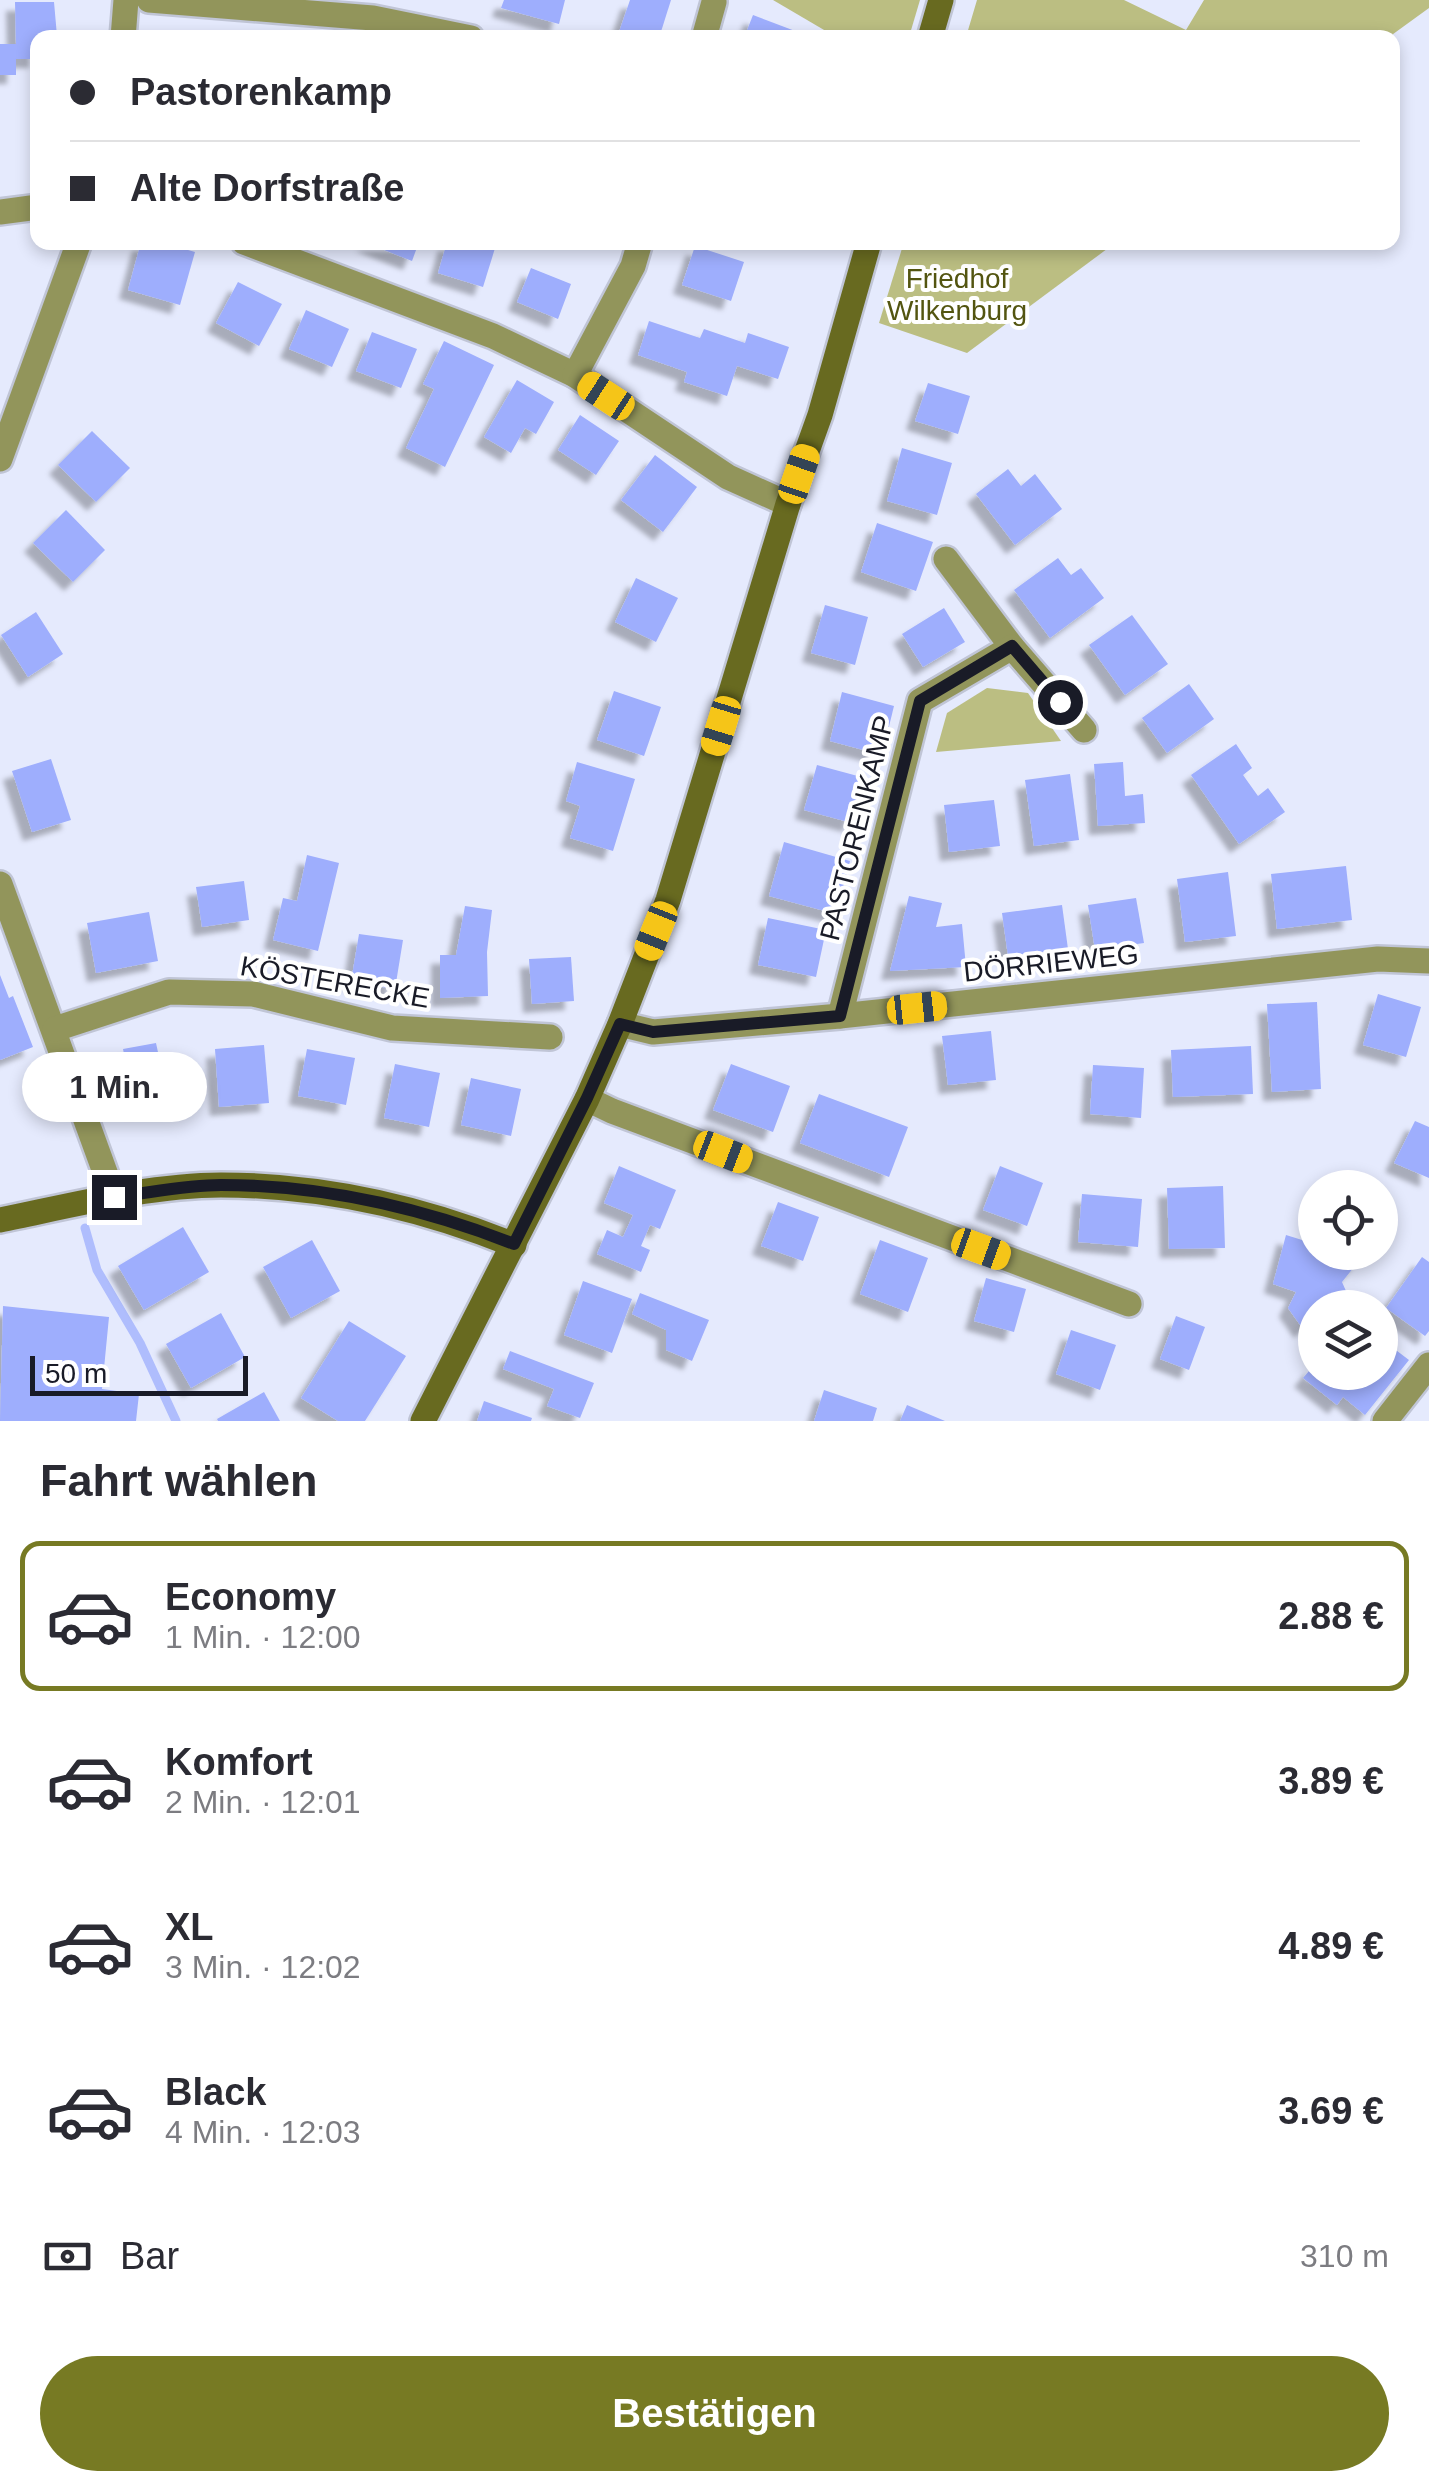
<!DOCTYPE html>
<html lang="de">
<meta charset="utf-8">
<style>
:root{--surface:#fff;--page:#f7f7f7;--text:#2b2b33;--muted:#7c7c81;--line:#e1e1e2;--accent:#777a23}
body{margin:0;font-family:Helvetica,sans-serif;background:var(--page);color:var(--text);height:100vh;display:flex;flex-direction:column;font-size:38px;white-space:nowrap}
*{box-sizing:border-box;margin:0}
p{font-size:32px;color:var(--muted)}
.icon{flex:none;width:55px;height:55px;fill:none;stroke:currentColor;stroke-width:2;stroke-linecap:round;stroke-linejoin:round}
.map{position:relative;height:1421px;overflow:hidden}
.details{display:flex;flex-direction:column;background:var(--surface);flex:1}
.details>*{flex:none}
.hud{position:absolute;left:30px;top:30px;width:1370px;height:220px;border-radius:20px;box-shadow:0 5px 15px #0003;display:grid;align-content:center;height:220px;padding:0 40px;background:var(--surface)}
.controls{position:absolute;left:1298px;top:1170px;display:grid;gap:20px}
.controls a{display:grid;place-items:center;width:100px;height:100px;border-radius:50%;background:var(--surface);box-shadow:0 5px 15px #0003;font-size:50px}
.scale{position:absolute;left:30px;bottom:25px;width:218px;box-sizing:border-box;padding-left:10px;border:5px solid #191b27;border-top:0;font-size:28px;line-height:35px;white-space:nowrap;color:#191b27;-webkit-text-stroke:8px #fff;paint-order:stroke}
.end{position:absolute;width:45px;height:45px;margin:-22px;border:12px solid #191b27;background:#fff;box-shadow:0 0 0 5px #fff}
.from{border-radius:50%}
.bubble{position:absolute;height:70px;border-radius:35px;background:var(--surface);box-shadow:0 5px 15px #0003;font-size:32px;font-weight:600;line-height:70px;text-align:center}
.car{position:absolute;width:30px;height:60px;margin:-30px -15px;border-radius:12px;box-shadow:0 0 8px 2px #0007;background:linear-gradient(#f5c518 24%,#345 0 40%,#f5c518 0 76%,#345 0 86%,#f5c518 0)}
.hud b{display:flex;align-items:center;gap:35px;height:95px;font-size:38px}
.hud b+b{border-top:2px solid var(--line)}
.hud i{width:25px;height:25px;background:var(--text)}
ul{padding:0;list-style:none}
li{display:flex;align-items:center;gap:30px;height:150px;margin:0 20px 15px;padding:0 20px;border:5px solid transparent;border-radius:20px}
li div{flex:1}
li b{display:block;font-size:38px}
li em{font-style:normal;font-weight:600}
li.on{border-color:var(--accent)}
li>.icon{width:90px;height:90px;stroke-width:1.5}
h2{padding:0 40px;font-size:45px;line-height:120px}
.pay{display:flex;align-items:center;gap:25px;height:110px;padding:0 40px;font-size:38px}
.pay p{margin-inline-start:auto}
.button{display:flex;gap:20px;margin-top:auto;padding:20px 40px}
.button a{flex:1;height:115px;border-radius:60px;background:var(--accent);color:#fff;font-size:40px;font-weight:600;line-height:115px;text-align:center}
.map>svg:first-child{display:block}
</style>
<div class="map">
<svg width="1429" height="1421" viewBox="0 0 1429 1421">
<defs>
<filter id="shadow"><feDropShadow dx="-9" dy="9" stdDeviation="2.5" flood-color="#0004"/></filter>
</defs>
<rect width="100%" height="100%" fill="#e5eafd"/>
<g fill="#bbbe82">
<path d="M773,0H920L909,37H836Z"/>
<path d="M977,0H1124L1186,30L1204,0H1429V8L1389,37H966Z"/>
<path d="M904,242H1115V243L967,353L879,323Z"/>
<path d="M987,688L1028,693L1061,741L936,752L947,713Z"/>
</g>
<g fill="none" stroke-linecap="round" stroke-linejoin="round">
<path stroke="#afbdfd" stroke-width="9" d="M85,1228L97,1270L140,1343L176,1421"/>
</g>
<g fill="#9eaefd" filter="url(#shadow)">
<path d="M504,0H565L559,24L501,8Z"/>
<path d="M630,0H671L659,38H637L619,32Z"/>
<path d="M15,2H54L57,36L38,38V59H16V75H0V44H16Z"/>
<path d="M753,15L811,37V38H744Z"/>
<path d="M141,242H160L195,252L180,305L128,290Z"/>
<path d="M364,242H419L412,261Z"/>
<path d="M447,242L496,245L483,287L438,273Z"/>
<path d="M695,246L744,262L731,301L682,285Z"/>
<path d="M531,268L571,284L558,319L517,302Z"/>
<path d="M238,282L282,304L259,346L216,323Z"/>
<path d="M306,310L349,329L332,367L289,349Z"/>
<path d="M649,321L700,338L704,329L745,343L748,333L789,347L778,379L737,366L727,396L684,382L687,372L638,355Z"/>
<path d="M372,332L417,349L401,388L356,371Z"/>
<path d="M444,341L494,365L445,467L406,448L434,389L423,384Z"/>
<path d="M517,380L554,402L536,434L525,428L511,453L484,437Z"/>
<path d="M928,383L970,396L958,434L915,421Z"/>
<path d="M580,415L619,441L596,475L558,450Z"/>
<path d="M92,431L130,468L96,502L58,465Z"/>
<path d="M902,448L952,463L937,515L887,501Z"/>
<path d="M655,455L697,487L663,532L621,500Z"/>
<path d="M1008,469L1021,486L1035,474L1062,509L1015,545L976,494Z"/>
<path d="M66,510L105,550L73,582L33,543Z"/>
<path d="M877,523L933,542L916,591L861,572Z"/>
<path d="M1058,558L1071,575L1081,568L1104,598L1050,638L1014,590Z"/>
<path d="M636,578L678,598L656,642L615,622Z"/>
<path d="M825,605L868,617L855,665L811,653Z"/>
<path d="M944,608L965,642L923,667L902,634Z"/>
<path d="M36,612L63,654L28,677L1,635Z"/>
<path d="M1132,615L1168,664L1125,695L1089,645Z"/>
<path d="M1189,684L1214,719L1167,753L1142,718Z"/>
<path d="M614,691L661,707L644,756L597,740Z"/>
<path d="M842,692L894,706L882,755L830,741Z"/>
<path d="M1236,744L1252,768L1243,775L1258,796L1268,788L1285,812L1239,844L1191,775Z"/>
<path d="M51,759L71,820L32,832L12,771Z"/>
<path d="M577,762L635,779L613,851L570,838L580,806L566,801Z"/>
<path d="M1123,762L1125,796L1143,794L1145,823L1098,826L1094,764Z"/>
<path d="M817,765L865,778L852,823L804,810Z"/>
<path d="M1070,774L1079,840L1034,846L1025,780Z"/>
<path d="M994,800L1000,846L949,852L944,805Z"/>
<path d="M784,842L850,861L836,914L769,896Z"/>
<path d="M307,855L339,863L318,951L273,940L283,898L297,901Z"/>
<path d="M1346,866L1352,920L1277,929L1271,874Z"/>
<path d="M1228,872L1236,936L1185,942L1177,879Z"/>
<path d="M244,881L249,920L202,927L196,887Z"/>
<path d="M909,896L942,903L936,927L962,924L966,967L890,971Z"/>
<path d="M1136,898L1144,943L1095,950L1088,905Z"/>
<path d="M1062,905L1068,949L1008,956L1002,913Z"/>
<path d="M465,906L492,910L487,952L488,996L440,998V955H456Z"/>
<path d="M149,912L158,961L96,973L87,923Z"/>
<path d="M768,918L826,930L816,977L758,965Z"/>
<path d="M359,934L403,940L395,989L351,982Z"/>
<path d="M571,957L574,1001L532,1004L529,959Z"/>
<path d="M0,975L9,998L13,996L33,1047L0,1060Z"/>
<path d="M1378,994L1421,1007L1406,1057L1363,1045Z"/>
<path d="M1317,1002L1321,1089L1272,1092L1267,1004Z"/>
<path d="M991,1031L996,1080L948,1085L942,1036Z"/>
<path d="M156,1043L161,1066L188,1060L195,1098L135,1109L123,1049Z"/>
<path d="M264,1045L269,1103L219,1107L215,1049Z"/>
<path d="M1251,1046L1253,1094L1173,1097L1171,1050Z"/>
<path d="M307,1049L355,1058L346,1105L298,1096Z"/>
<path d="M395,1064L440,1073L429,1127L384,1118Z"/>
<path d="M731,1064L790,1086L773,1132L713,1110Z"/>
<path d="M1093,1065L1144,1068L1141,1118L1090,1114Z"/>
<path d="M471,1078L521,1089L511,1136L461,1125Z"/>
<path d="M819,1094L908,1127L889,1177L800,1143Z"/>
<path d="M1415,1121L1429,1127V1178L1394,1163Z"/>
<path d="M619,1166L676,1190L660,1229L650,1225L641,1246L650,1250L641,1272L597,1254L607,1230L623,1237L633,1215L604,1203Z"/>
<path d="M1000,1166L1043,1183L1027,1226L983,1210Z"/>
<path d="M1223,1186L1225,1248L1169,1249L1167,1188Z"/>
<path d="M1082,1194L1142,1199L1138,1247L1078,1242Z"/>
<path d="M778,1202L819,1217L803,1261L761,1246Z"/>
<path d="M183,1227L209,1272L144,1310L118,1266Z"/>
<path d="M1286,1235L1315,1244V1252H1366L1342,1282L1346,1291L1328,1308H1315V1319L1303,1329L1288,1308L1296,1292L1273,1284Z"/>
<path d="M312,1240L340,1291L291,1318L263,1267Z"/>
<path d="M880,1240L928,1258L908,1312L860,1294Z"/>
<path d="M1422,1257L1429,1262V1331L1425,1336L1386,1308Z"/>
<path d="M986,1278L1026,1289L1014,1332L974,1321Z"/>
<path d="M583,1281L632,1299L612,1353L564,1335Z"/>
<path d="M640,1293L709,1320L692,1361L666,1350V1330L632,1314Z"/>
<path d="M3,1306L109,1317L102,1389L139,1394L136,1421H0Z"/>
<path d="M221,1313L245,1357L191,1388L166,1344Z"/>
<path d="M1176,1316L1205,1327L1189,1370L1160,1359Z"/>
<path d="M349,1321L406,1356L365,1421H338L301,1398Z"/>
<path d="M1071,1330L1116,1345L1100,1390L1056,1374Z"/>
<path d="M1380,1338L1409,1360L1365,1415L1343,1397L1337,1405L1303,1378L1315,1364V1372H1380Z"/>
<path d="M510,1351L594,1383L580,1418L547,1406L554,1389L503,1369Z"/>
<path d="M824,1390L877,1408L873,1421H814Z"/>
<path d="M264,1392L280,1421H218L217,1419Z"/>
<path d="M484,1401L532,1418L531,1421H477Z"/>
<path d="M907,1405L945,1421H900Z"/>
</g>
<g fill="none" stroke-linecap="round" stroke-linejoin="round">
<defs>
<g id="street">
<path d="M149,0L373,18L471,38"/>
<path d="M123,38L126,0"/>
<path d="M704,38L714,2"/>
<path d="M0,212L38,207"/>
<path d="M244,242L493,336L575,375L728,477L788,504"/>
<path d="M575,375L633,266L640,242"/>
<path d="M0,459L79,242"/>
<path d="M946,559L1012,647"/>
<path d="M0,884L114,1197"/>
<path d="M840,1016L920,701L1012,647L1084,730"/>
<path d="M620,1024L653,1032L840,1016L1378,959L1429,961"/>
<path d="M55,1029L169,992L253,994L392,1028L550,1037"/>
<path d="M587,1099L612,1111L1129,1304"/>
<path d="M1385,1421L1429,1365"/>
</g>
<g id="secondary">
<path d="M930,38L941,0"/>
<path d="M0,1220C69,1206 150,1185 221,1185C322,1185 420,1207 514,1245"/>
<path d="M423,1421L587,1099L620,1024L668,900L788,504L820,415L869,242"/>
</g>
</defs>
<use href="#street" stroke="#c0c5d6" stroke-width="30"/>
<use href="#secondary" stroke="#c0c5d6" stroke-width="30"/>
<use href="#street" stroke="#92955b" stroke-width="25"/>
<use href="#secondary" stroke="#686a20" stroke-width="25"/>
</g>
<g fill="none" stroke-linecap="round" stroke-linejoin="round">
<path stroke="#191b27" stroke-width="12" d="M114,1197C149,1193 186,1185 221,1185C322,1185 420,1207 514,1244L587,1098L620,1024L653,1032L840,1016L920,701L1012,646L1060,702"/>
</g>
<g text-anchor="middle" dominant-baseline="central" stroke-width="8" stroke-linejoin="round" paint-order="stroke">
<g font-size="28" fill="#535510" stroke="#fff">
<text x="957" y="278">Friedhof<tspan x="957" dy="32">Wilkenburg</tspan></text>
</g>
<g font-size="28" fill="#191b27" stroke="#fff">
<text transform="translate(857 828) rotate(-76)">PASTORENKAMP</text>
<text transform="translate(1051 963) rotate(-6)">DÖRRIEWEG</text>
<text transform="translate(335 982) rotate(10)">KÖSTERECKE</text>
</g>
</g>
</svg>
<div class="controls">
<a><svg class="icon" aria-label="locate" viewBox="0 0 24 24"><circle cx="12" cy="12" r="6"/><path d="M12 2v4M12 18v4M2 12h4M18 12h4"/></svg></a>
<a><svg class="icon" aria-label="layers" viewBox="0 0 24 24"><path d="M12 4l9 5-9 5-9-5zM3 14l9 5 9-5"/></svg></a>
</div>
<div class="scale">50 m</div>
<i class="end from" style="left:1060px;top:702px"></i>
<i class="end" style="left:114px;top:1197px"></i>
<div class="bubble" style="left:22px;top:1052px;width:185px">1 Min.</div>
<i class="car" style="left:606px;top:396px;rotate:303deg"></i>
<i class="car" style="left:799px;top:474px;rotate:19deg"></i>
<i class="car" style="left:721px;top:726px;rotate:197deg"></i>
<i class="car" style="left:656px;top:931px;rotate:202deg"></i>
<i class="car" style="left:917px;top:1008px;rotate:84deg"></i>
<i class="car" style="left:723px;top:1152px;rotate:111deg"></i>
<i class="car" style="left:981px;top:1249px;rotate:110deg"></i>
<div class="hud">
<b><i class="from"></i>Pastorenkamp</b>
<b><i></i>Alte Dorfstraße</b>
</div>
</div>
<section class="details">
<h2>Fahrt wählen</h2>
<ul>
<li class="on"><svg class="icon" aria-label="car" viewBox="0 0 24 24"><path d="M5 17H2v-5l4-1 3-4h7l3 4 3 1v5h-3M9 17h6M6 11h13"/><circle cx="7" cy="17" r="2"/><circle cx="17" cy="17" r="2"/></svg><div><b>Economy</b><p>1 Min. · 12:00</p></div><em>2.88 €</em></li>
<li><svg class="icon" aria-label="car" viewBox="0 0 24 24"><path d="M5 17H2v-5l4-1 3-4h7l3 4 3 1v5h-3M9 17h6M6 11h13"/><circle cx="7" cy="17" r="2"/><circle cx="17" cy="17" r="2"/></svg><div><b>Komfort</b><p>2 Min. · 12:01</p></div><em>3.89 €</em></li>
<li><svg class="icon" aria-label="car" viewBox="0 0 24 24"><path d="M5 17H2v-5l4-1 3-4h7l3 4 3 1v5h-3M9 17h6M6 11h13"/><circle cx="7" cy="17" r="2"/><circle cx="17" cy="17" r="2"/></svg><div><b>XL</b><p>3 Min. · 12:02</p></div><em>4.89 €</em></li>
<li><svg class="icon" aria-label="car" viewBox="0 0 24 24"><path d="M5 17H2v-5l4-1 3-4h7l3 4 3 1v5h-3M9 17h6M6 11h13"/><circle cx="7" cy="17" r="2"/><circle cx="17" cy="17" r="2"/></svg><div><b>Black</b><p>4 Min. · 12:03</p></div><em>3.69 €</em></li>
</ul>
<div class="pay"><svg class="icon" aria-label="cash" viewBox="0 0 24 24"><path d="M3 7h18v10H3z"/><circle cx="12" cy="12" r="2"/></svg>Bar<p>310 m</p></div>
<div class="button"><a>Bestätigen</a></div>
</section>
